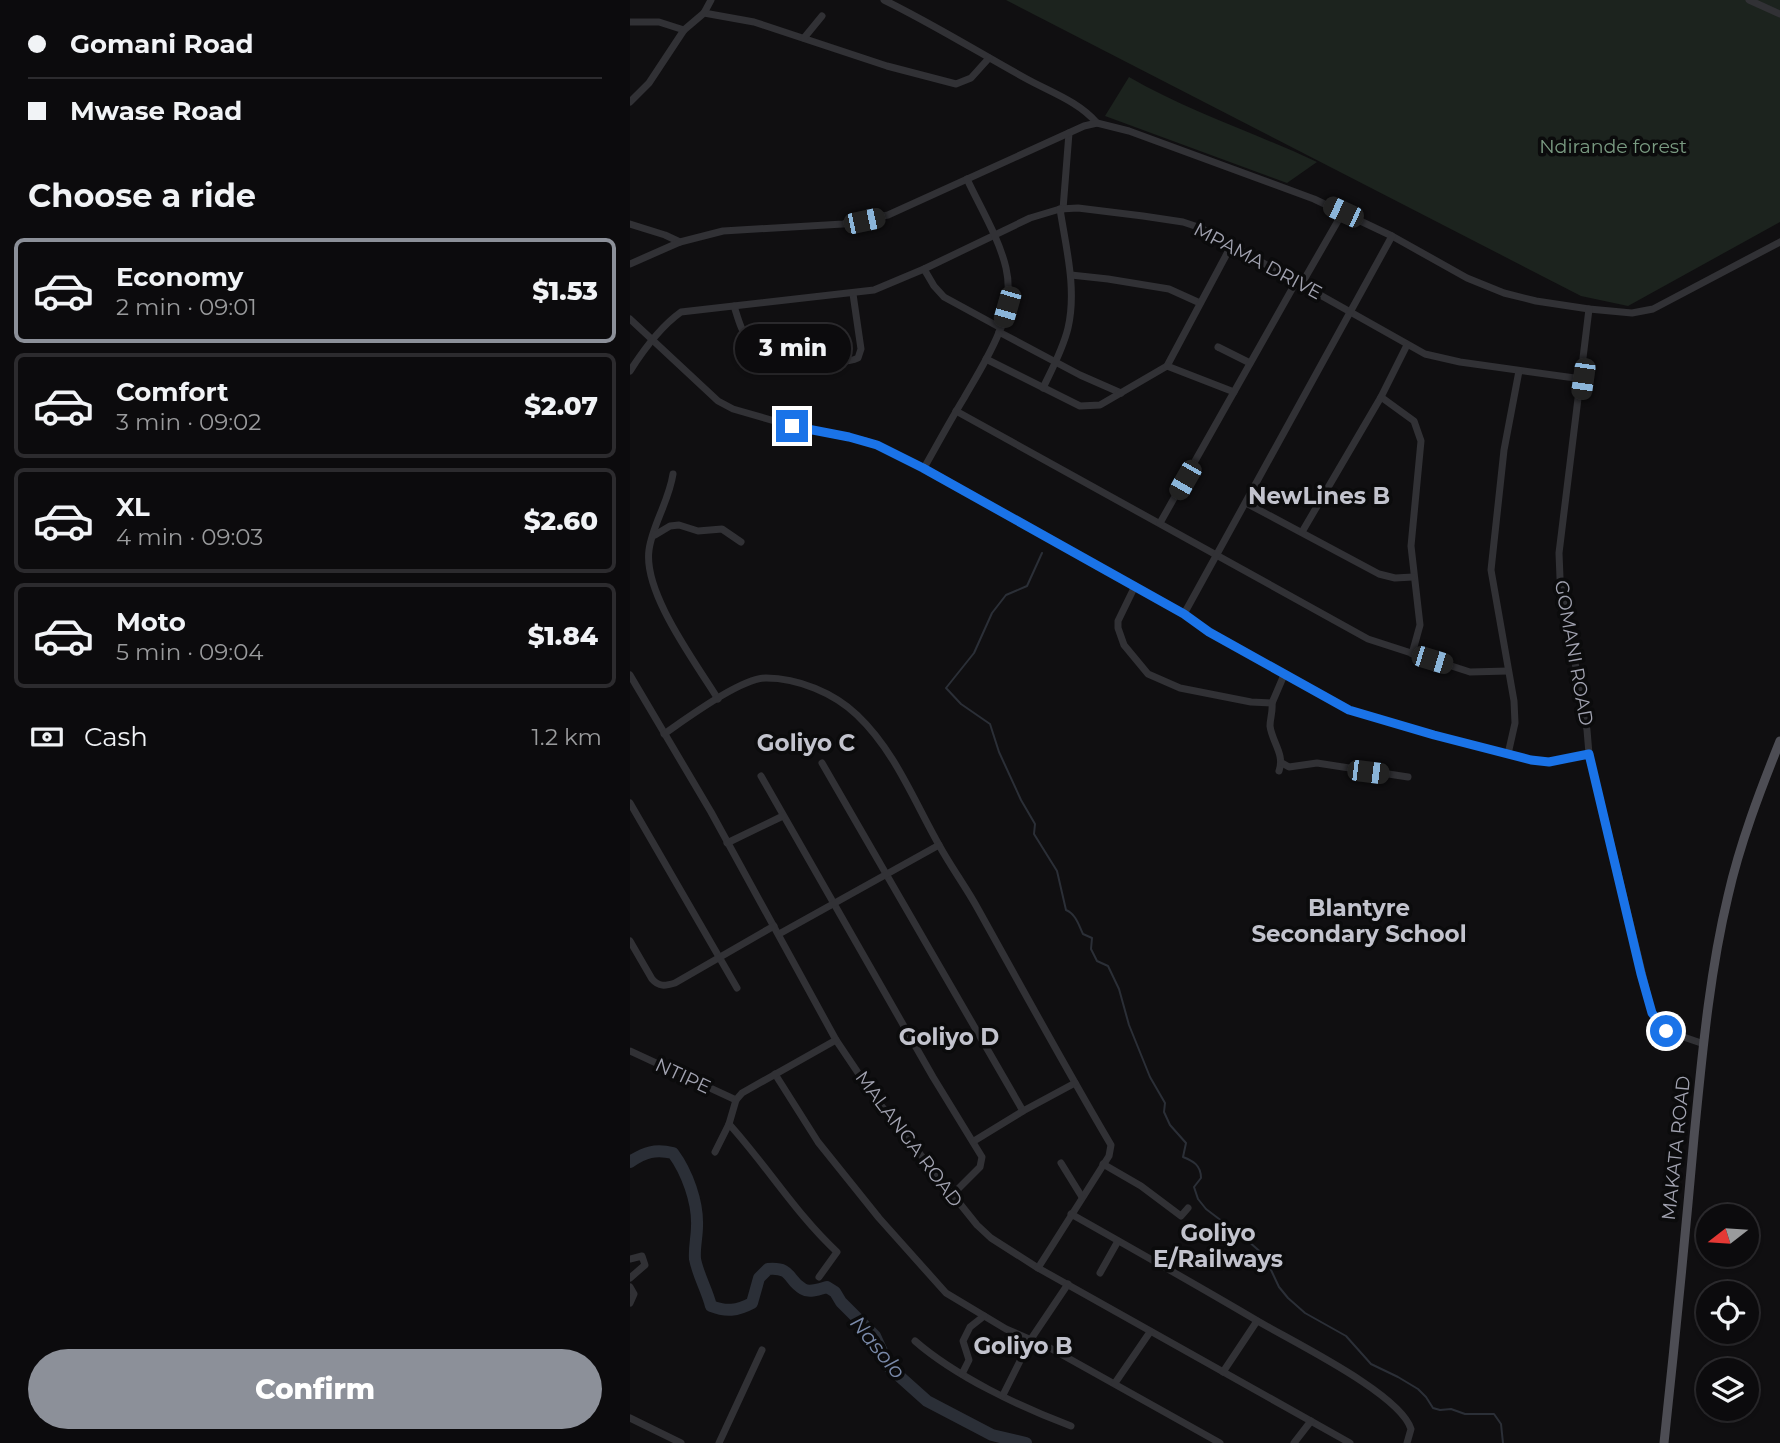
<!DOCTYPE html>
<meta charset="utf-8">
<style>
:root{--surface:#0c0b0d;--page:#151416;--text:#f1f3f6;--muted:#9a9b9d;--line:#2c2b2e;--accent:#8c9099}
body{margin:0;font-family:Montserrat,sans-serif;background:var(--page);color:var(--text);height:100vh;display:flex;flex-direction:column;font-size:26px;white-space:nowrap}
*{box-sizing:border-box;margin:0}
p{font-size:23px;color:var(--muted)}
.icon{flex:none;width:38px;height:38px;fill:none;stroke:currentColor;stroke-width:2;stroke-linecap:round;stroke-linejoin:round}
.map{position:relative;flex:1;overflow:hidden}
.side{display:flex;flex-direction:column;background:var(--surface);width:630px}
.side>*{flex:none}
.guide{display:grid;align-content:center;height:154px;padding:0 28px;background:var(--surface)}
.needle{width:46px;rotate:253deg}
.fabs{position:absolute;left:1066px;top:1204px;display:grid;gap:14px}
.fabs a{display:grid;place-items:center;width:63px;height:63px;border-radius:50%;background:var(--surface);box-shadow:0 2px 5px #0004,0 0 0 2px var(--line);font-size:35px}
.end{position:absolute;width:32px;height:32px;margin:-16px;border:9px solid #1a73e8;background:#fff;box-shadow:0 0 0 4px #fff}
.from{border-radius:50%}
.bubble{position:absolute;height:49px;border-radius:24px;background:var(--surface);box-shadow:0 2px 5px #0004,0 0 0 2px var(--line);font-size:23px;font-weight:800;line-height:49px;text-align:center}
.car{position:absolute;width:21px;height:42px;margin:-21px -10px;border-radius:9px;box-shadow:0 0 5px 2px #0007;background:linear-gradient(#222 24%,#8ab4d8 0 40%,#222 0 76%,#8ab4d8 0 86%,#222 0)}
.guide b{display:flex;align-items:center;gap:24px;height:66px;font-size:26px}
.guide b+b{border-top:2px solid var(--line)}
.guide i{width:18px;height:18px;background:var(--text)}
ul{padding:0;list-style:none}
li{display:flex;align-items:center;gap:21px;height:105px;margin:0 14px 10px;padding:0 14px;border:4px solid var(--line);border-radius:10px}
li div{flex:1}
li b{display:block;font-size:26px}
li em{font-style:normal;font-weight:800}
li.current{border-color:var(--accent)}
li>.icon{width:63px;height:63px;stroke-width:1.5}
h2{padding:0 28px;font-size:32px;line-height:84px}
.pay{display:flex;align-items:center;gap:18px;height:77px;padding:0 28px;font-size:26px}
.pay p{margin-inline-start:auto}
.cta{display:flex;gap:14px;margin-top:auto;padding:14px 28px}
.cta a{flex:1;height:80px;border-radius:42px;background:var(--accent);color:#fff;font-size:28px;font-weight:800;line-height:80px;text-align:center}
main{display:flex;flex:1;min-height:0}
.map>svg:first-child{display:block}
</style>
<main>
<section class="side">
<div class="guide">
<b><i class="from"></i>Gomani Road</b>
<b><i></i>Mwase Road</b>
</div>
<h2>Choose a ride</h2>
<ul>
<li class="current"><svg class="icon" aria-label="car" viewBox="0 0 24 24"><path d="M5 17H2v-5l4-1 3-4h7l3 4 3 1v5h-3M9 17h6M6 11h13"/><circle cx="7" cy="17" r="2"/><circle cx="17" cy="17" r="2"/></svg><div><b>Economy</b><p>2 min · 09:01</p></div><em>$1.53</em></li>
<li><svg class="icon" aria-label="car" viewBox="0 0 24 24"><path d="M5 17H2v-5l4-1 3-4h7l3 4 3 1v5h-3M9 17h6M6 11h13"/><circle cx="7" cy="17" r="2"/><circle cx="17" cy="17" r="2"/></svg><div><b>Comfort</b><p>3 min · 09:02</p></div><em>$2.07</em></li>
<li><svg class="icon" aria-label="car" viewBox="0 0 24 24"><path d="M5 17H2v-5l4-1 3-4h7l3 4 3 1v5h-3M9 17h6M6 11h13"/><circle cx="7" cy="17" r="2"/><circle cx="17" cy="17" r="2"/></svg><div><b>XL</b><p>4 min · 09:03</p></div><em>$2.60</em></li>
<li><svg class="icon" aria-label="car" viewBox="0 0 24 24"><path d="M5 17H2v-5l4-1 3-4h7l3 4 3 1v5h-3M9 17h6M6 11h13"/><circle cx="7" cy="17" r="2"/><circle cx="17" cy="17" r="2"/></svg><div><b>Moto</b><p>5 min · 09:04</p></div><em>$1.84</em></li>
</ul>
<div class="pay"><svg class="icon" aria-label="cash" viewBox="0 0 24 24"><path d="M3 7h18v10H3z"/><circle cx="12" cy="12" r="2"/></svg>Cash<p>1.2 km</p></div>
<div class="cta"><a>Confirm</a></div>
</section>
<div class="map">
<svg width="1150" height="1443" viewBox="0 0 1150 1443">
<rect width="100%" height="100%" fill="#100f11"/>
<g fill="#1c231e">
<path d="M376,0H1150V222L998,306L951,296Z"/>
<path d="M499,77C558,111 625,133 687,162L657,183L475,116Z"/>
</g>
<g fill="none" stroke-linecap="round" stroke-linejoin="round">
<path stroke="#2b2f37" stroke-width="2" d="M412,553L397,586L376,595L362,613L344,653L316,688L331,704L360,724L369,752L391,800L405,824L404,834L427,871L436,910C446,914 449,926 453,934L462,938L461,949L467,961L478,966L489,989L499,1025L520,1077L535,1103L534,1112L540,1125L556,1143L553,1157C563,1161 571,1165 571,1178L564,1187L568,1199L576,1209L597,1225L605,1237L618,1241L634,1255L649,1287L658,1298L675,1313L716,1336L741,1364L768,1377L788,1389L796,1397L803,1408L810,1410L821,1409L835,1414H864L871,1424L873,1443"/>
<path stroke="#2b2f37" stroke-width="12" d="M0,1162C15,1152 25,1149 43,1153C57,1172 68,1202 67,1226C67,1237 64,1248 65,1259C68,1275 77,1290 81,1306C96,1312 107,1311 122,1303L129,1278L138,1269C163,1267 157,1280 173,1289C179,1293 190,1289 197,1287L205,1292L211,1302L245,1336L259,1367L297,1401L362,1435L396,1443"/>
<g stroke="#313135" stroke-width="7">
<path d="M254,0C303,24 348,52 395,78C420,92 448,101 467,123"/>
<path d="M1119,0L1150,14"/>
<path d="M74,13L124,22L257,66L326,84L341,78L359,58"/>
<path d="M0,22H29L54,30"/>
<path d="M174,38L192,16"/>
<path d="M0,102L19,83L54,30L74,13L81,0"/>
<path d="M433,209L439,133"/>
<path d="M0,224L35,235L50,242"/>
<path d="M0,264L50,242L93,231L213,224L258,215L454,126L467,123L499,131L684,199L762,236L837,278L874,293L906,301L959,309L1002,313L1023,309L1150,242"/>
<path d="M294,269L304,286L314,297L371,328"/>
<path d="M441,275L478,279L539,289L570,303"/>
<path d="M671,285L713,212"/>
<path d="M104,306C108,318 111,332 120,341C137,356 209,368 228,358L231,349L223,294"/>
<path d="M959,309L929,553L930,578L957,730L959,754L1022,1013L1036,1031L1074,1044"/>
<path d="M0,319L88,401L103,409L162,426L236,441L247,445L294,468L554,614L579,632L719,710L804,735L901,760L919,762L959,754"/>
<path d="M369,332L450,375L491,393"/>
<path d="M588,347L620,363"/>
<path d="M356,359L450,406L470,405L537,366L601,246"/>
<path d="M537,366L604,392"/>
<path d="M0,371C14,349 30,327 51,312L244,290L294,269L400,218L430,209L448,208L513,216L553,222L571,228L795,354L830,362L952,379"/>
<path d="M413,388C422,369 433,349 438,328C447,289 436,248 430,209"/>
<path d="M751,397L784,421L791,441L781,546L790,625L782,654"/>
<path d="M326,411L738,639L840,672L878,671"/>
<path d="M294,468C307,445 320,421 334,398C356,359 387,316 376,268C369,238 350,207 337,179"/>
<path d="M43,474C39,501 22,526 19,550C13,593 66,663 88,699"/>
<path d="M616,503L749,574L765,578L783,577"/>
<path d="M530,523L666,282"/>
<path d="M672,532L751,397L777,345"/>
<path d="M25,535L40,526L49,525L68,531L92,529L111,542"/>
<path d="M505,586L488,621V628L494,645L518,674L550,688L621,702L642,703L654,675"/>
<path d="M554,614L762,236"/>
<path d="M0,675L81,812L206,1040L245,1098L347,1225L361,1238L408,1268L720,1443"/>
<path d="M642,703C643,712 640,718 640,726C642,742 655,754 649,771"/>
<path d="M34,734C56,719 111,678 136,678C168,678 204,693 227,715C265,751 284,801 309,845C321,867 336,887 348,909C392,988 435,1067 481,1145L479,1156L408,1268"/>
<path d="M878,754L885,723L884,701L861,570L874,450L889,371"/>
<path d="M192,763L393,1111"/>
<path d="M652,763L659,767L687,763L778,777"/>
<path d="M131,776L303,1077L352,1157L350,1167L322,1195"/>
<path d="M0,803L107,988"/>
<path d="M97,843L153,816"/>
<path d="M149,934L309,845"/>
<path d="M0,941L22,979C29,987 35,986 45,983L144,926"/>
<path d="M0,1051L106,1100"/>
<path d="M145,1074L188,1142L249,1218L316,1293L376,1329L420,1348L590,1443"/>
<path d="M99,1124C137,1166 166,1214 207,1252L189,1277"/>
<path d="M344,1141L393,1111L445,1083"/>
<path d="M85,1152L99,1124L106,1100L112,1093L206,1040"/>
<path d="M431,1163L452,1197"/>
<path d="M473,1164L511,1186L551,1216L558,1208"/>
<path d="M441,1214C503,1249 565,1284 626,1320C659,1340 770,1393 781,1429L777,1443"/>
<path d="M0,1259L12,1256L15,1265L0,1278"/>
<path d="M470,1273L488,1241"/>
<path d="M0,1287L4,1294L0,1303"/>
<path d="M285,1341C325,1376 390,1407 441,1426"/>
<path d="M593,1372L627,1321"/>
<path d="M332,1374L339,1360L333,1341L340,1327L354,1316"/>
<path d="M485,1383L520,1332"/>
<path d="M373,1395L401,1339L438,1284"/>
<path d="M0,1418L51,1443"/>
<path d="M89,1443L132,1350"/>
<path d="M664,1443L681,1421"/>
</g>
<path stroke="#4d4d54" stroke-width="9" d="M1034,1443C1045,1341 1055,1239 1064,1137C1072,1057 1079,975 1098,896C1110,843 1130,791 1150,741"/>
</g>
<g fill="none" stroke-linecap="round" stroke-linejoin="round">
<path stroke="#1a73e8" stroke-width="9" d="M162,426L219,437L247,445L293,468L554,614L579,632L719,710L804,735L901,760L919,762L959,754L1011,974L1022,1013L1036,1031"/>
</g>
<g text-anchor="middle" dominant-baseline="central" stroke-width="7" stroke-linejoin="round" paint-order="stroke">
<g font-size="19" fill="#7a9b82" stroke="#0b0b0c">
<text x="983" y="146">Ndirande forest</text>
</g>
<g font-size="19" fill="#a2a3b1" stroke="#0b0b0c">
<text transform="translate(628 261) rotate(28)">MPAMA DRIVE</text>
<text transform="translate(944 653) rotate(80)">GOMANI ROAD</text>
<text transform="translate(53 1076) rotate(25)">NTIPE</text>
<text transform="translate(279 1139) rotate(53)">MALANGA ROAD</text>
<text transform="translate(1046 1148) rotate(-84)">MAKATA ROAD</text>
</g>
<g font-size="21" font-style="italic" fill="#7a8aaa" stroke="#0b0b0c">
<text transform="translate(248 1347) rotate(51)">Nasolo</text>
</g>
<g font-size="23" font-weight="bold" fill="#c2c3cd" stroke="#0b0b0c">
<text x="689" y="496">NewLines B</text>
<text x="176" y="743">Goliyo C</text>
<text x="729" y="908">Blantyre<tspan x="729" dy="26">Secondary School</tspan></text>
<text x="319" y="1037">Goliyo D</text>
<text x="588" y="1233">Goliyo<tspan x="588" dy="26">E/Railways</tspan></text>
<text x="393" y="1346">Goliyo B</text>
</g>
</g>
</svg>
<div class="fabs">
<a><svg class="needle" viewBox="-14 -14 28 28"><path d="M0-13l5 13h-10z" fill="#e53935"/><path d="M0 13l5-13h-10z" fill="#9a9b9d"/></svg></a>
<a><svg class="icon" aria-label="locate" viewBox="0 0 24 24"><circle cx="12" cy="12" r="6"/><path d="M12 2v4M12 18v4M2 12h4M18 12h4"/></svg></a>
<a><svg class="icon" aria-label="layers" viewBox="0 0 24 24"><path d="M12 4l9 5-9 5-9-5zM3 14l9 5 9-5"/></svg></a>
</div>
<i class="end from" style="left:1036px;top:1031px"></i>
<i class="end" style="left:162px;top:426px"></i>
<div class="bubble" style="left:105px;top:324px;width:116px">3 min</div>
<i class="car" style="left:713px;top:212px;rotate:295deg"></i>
<i class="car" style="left:234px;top:221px;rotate:78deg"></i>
<i class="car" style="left:377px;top:307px;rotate:196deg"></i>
<i class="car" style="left:953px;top:379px;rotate:188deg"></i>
<i class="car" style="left:555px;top:480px;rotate:210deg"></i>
<i class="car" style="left:802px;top:660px;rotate:107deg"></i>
<i class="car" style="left:738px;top:772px;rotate:97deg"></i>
</div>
</main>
